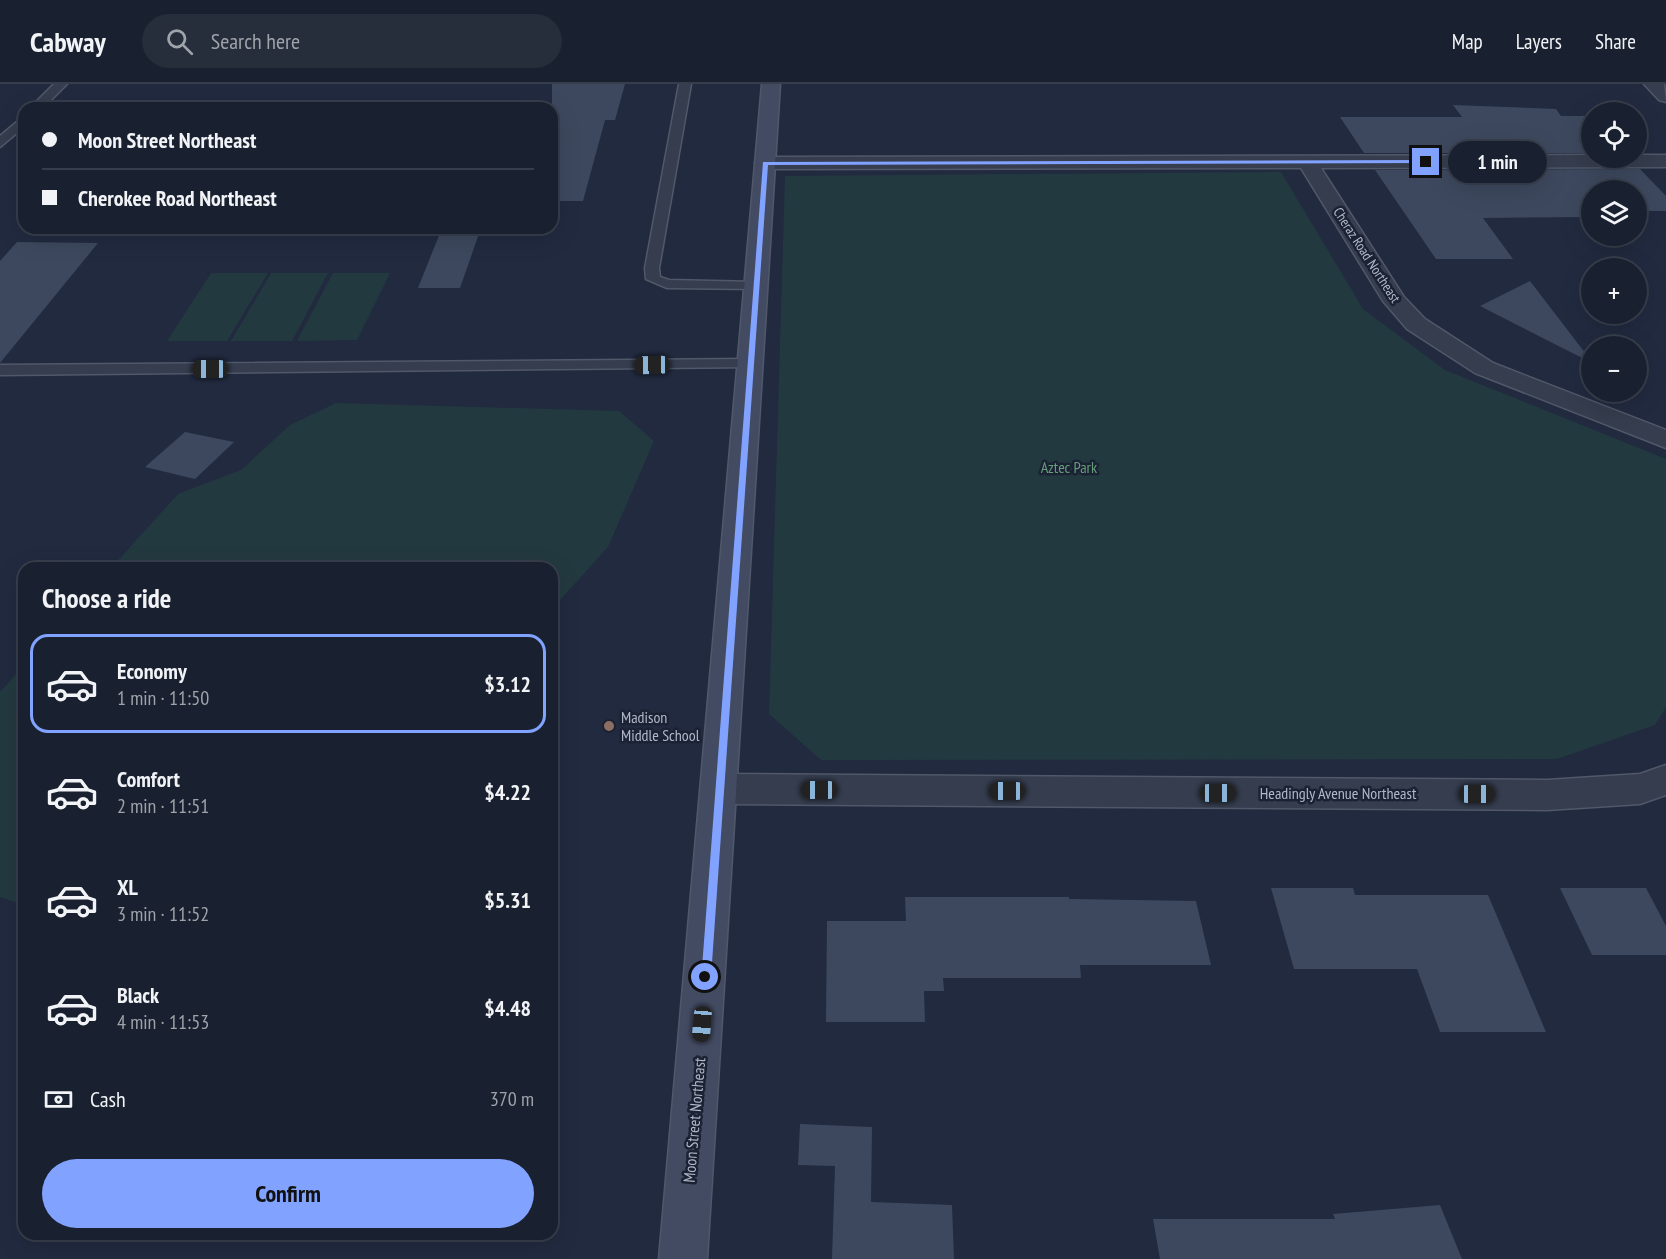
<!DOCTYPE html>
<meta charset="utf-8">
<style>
:root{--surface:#19202f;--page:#262d3b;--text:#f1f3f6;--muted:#9fa3aa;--line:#373e4b;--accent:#81a3ff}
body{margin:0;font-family:"PT Sans Narrow",sans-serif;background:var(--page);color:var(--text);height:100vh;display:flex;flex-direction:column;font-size:22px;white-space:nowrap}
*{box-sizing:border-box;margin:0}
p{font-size:20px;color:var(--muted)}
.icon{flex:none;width:33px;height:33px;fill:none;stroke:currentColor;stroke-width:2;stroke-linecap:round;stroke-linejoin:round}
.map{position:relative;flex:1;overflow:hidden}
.panel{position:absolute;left:18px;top:478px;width:540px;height:678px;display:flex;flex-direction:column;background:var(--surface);border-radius:18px;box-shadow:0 6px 24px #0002,0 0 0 2px var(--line)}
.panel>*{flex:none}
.hud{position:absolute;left:18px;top:18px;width:540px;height:132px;border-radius:18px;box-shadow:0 6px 24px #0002,0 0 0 2px var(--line);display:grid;align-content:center;height:132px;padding:0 24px;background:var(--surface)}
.tools{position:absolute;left:1581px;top:18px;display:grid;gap:12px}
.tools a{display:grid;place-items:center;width:66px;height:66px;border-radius:50%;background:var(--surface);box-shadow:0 6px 24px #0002,0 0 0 2px var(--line);font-size:30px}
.end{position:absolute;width:27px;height:27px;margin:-14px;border:8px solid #81a3ff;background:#111;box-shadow:0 0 0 3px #111}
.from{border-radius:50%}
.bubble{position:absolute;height:42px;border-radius:21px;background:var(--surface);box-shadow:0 6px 24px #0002,0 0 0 2px var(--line);font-size:20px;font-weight:700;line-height:42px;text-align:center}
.car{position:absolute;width:18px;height:36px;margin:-18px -9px;border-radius:8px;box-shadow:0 0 4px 2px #0007;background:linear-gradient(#222 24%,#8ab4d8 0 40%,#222 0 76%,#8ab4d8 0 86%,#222 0)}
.hud b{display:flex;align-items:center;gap:21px;height:57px;font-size:22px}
.hud b+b{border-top:2px solid var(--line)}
.hud i{width:15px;height:15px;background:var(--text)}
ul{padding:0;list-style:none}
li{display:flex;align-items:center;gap:18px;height:99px;margin:0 12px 9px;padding:0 12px;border:3px solid transparent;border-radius:18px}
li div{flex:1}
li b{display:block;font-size:22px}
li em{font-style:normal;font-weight:700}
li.current{border-color:var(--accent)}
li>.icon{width:54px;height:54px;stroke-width:1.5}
h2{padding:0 24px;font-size:27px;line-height:72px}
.pay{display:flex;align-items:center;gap:15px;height:66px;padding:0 24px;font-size:22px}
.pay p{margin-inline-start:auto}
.action{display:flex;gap:12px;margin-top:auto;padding:12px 24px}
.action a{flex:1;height:69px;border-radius:36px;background:var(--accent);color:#111;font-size:24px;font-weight:700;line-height:69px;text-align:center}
header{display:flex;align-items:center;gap:36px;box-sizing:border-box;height:84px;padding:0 30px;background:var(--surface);border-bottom:2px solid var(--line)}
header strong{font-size:28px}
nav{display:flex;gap:33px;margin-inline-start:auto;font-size:21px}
.search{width:420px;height:54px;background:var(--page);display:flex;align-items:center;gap:15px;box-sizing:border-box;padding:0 21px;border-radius:33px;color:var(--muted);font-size:22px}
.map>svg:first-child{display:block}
</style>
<header>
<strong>Cabway</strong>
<div class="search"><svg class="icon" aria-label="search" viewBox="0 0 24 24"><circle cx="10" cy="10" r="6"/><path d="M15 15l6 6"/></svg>Search here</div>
<nav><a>Map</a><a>Layers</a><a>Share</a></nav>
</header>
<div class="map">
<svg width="1666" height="1175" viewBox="0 0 1666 1175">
<rect width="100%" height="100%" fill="#212a3f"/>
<g fill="#233940">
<path d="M1281,88L1363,225L1445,286L1666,375V623L1655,641L1557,675L821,676L769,630L785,92Z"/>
<path d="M211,189H268L227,257H167Z"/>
<path d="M271,189H328L292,257H231Z"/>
<path d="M333,189H390L357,256L297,257Z"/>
<path d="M336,319L619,327L654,357L608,463L552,525V484H111L178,410L241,386L290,341Z"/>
<path d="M24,581V821L0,813V608Z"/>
</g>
<g fill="#3d485e">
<path d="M552,0H625L615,36H605L583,117H552Z"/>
<path d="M1453,21L1556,25L1561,32H1587L1592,37V69H1364L1340,33H1462Z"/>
<path d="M1640,85L1666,112V127H1636V106H1592V133L1483,134L1513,175H1436L1375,86Z"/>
<path d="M442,144H481L460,204H418Z"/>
<path d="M17,158L98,159L0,279V177Z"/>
<path d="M1530,197L1592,278V279L1480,222Z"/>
<path d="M185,348L234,358L195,395L145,383Z"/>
<path d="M1271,804H1353L1355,811H1488L1546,948H1440L1417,885H1294Z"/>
<path d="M1560,804H1646L1666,842V871H1592Z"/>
<path d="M905,813H1069V815L1196,817L1211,881H1080L1081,894H943L944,907H924L925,938H826L827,837H906Z"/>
<path d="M800,1040L872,1043L871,1118L952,1121L954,1175H832L835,1082L798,1081Z"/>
<path d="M1440,1121L1462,1175H1160L1153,1135H1335L1333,1130Z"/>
</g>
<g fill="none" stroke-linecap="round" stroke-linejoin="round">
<defs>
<g id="lane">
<path d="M54,0H67L43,24H30Z"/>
<path d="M679,0H691L659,184L660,193L669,196L756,198L763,202L761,205L667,204L646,195L645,184Z"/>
<path d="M24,32V43L0,63V52Z"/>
<path d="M749,275L757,280L755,283L0,291V281Z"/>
</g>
<g id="street">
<path d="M1644,0H1664L1666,18L1659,16Z"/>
<path d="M1592,71V74H1636V71H1666V83L1321,84L1404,213L1425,235L1493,279L1666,346V364L1475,289L1407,245L1383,217L1301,84L765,85L758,83L755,79L758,75L765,73Z"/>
<path d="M1666,681V711L1640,720L1547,726L720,720L707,715L702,705L707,695L720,690L1547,696L1640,690Z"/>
</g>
<path id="secondary" d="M762,0H780L707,1175H659Z"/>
</defs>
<use href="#lane" stroke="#505869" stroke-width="3"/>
<use href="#street" stroke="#505869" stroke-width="3"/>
<use href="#secondary" stroke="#505869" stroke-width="3"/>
<use href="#lane" fill="#353d4e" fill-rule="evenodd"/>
<use href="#street" fill="#353d4e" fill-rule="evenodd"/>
<use href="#secondary" fill="#434b62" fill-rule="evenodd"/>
</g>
<path fill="#81a3ff" d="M1426,76L1429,79L768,81L711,893L709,897H701L763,78Z"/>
<circle fill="#8d6e63" stroke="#1a2233" stroke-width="2" cx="609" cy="642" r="6"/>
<g text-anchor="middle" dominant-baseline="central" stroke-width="5" stroke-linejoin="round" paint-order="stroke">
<g font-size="14" fill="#b1b8ca" stroke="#1a2233">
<text transform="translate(1367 171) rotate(57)">Cheraz Road Northeast</text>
</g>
<g font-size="16" fill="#669d79" stroke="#1a2233">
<text x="1069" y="383">Aztec Park</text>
</g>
<g font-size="16" fill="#b1b8ca" stroke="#1a2233" text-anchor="start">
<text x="621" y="633">Madison<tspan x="621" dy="18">Middle School</tspan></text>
</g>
<g font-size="16" fill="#b1b8ca" stroke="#1a2233">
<text x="1338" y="709">Headingly Avenue Northeast</text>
<text transform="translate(694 1036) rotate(-85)">Moon Street Northeast</text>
</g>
</g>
</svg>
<div class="tools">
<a><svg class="icon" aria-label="locate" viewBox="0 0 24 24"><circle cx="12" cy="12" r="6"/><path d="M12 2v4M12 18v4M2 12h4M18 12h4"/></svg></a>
<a><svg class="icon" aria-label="layers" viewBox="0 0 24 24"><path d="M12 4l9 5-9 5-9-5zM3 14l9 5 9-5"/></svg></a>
<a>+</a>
<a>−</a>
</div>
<i class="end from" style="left:705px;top:893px"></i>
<i class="end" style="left:1426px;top:78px"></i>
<div class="bubble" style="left:1448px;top:57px;width:99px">1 min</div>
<i class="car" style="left:652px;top:281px;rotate:269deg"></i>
<i class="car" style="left:210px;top:285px;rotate:270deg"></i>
<i class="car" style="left:819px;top:706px;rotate:270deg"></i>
<i class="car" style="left:1007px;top:707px;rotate:270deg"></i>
<i class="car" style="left:1218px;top:709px;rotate:90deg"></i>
<i class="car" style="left:1477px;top:710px;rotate:90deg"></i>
<i class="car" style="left:702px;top:940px;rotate:185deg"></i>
<div class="hud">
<b><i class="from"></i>Moon Street Northeast</b>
<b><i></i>Cherokee Road Northeast</b>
</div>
<section class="panel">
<h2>Choose a ride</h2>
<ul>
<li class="current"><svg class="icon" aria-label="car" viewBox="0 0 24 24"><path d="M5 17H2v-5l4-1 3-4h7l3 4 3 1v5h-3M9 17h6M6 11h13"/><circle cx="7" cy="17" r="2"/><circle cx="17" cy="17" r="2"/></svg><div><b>Economy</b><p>1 min · 11:50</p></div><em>$3.12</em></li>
<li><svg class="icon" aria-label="car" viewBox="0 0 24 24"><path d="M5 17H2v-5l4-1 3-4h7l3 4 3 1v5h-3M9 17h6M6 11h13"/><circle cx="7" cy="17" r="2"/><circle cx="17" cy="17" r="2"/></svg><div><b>Comfort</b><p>2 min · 11:51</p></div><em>$4.22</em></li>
<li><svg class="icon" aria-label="car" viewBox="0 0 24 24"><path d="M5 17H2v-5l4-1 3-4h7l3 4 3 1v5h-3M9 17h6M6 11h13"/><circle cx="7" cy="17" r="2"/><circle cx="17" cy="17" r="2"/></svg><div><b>XL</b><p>3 min · 11:52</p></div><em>$5.31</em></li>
<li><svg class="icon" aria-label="car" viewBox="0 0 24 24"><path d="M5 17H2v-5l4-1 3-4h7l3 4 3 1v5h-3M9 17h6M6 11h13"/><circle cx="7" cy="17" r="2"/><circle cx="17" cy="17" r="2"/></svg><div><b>Black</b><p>4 min · 11:53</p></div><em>$4.48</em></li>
</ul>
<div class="pay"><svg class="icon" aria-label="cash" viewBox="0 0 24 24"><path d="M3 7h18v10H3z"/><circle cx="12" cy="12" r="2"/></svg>Cash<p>370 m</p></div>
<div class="action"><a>Confirm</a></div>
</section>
</div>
